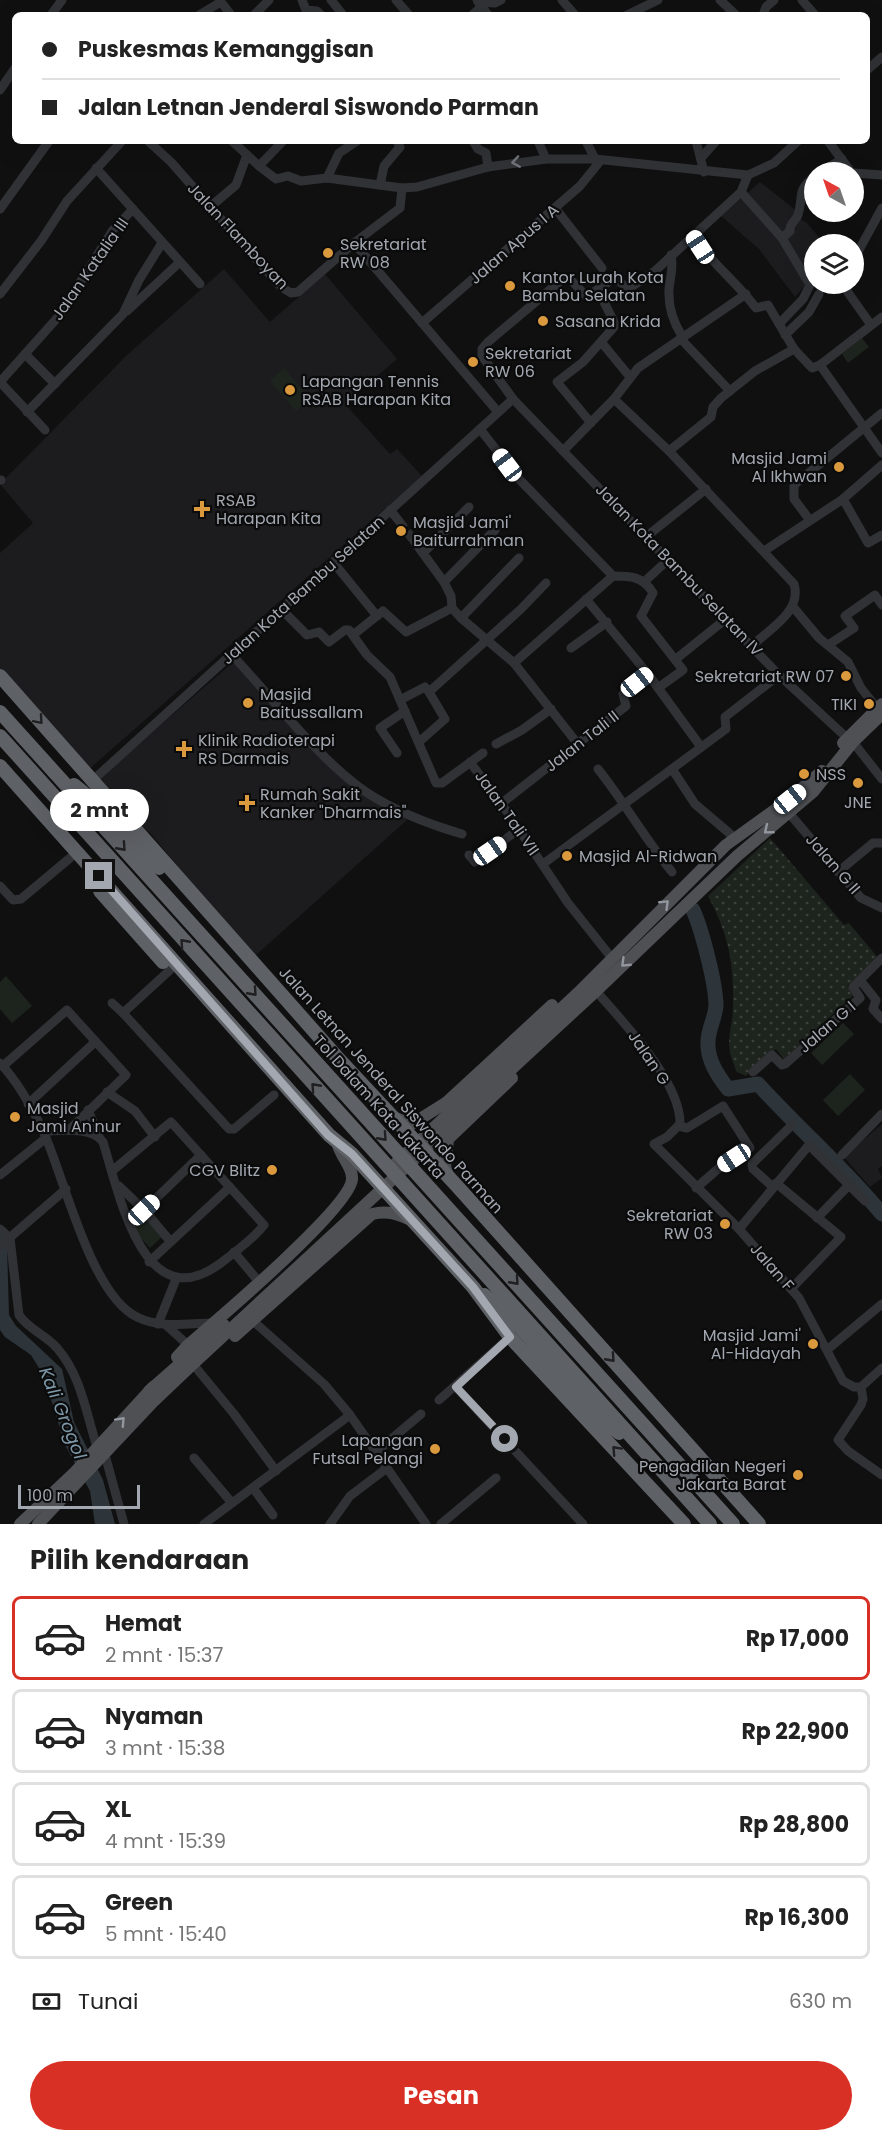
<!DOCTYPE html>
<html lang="id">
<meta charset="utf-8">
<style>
:root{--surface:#fff;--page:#f6f6f6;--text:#222;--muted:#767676;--line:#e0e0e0;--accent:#d93025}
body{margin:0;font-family:Poppins,sans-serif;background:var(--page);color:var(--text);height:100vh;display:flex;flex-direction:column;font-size:22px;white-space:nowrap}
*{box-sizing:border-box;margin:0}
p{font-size:20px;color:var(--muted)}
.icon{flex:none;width:33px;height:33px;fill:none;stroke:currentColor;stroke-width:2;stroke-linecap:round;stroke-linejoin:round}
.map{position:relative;height:1524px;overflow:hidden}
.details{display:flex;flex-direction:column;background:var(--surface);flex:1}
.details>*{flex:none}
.top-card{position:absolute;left:12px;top:12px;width:858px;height:132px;border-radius:9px;box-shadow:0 6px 24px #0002;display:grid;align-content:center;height:132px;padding:0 30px;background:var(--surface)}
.needle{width:39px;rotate:320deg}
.fabs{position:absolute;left:804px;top:162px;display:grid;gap:12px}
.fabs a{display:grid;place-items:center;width:60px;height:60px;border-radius:50%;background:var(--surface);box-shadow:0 6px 24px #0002;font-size:30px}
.scale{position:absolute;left:18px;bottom:15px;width:122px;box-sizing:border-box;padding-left:6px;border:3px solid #a3a8b0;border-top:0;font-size:16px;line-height:21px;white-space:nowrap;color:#a3a8b0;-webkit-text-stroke:4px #0b0b0c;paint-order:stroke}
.end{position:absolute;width:27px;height:27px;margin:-14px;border:8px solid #a3a8b0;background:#111;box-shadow:0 0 0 3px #111}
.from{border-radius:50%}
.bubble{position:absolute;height:42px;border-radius:21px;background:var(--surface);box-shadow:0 6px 24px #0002;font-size:20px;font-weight:700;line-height:42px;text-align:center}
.car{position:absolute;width:18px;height:36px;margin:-18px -9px;border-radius:8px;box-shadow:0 0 4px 2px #0007;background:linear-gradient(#fff 24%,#345 0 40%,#fff 0 76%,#345 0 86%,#fff 0)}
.top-card b{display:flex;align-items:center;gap:21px;height:57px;font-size:22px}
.top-card b+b{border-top:2px solid var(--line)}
.top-card i{width:15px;height:15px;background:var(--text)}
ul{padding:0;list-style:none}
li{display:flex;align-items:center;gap:18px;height:84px;margin:0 12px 9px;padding:0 18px;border:3px solid var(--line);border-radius:9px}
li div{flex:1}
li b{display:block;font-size:22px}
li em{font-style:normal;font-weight:700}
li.on{border-color:var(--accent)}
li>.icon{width:54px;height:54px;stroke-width:1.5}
h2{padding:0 30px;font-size:27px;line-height:72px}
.pay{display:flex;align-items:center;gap:15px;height:66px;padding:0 30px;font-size:22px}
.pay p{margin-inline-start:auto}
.primary-button{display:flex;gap:12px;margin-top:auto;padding:12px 30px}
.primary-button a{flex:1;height:69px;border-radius:36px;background:var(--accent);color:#fff;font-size:24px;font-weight:700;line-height:69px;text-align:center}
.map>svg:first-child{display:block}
</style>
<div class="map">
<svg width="882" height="1524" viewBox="0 0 882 1524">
<defs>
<pattern id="grass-dots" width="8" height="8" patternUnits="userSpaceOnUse" patternTransform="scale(1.5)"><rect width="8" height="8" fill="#1d231d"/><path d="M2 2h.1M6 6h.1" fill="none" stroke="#3b403b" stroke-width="1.8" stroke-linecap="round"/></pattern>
</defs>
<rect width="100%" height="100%" fill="#101011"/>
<g fill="#1c1c1e">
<path d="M760,182L798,212L796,216L807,223L825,244H814V278L807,283L795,297L759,249L721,216Z"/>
<path d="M224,269L270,322L325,274L397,359L345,404L390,454L397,449L422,476L87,771L0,673V553L33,523L0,484L126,356Z"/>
<path d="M232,663L236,664L341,776L407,820L256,955L196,889L152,835L102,790L100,784L101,777Z"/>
<path d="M882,1124V1166L878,1169L882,1178L870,1187L844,1157Z"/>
</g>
<path fill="url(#grass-dots)" d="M770,838L844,925L849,923L879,959L847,986L855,994L784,1059L776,1049L746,1076L737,1072C722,1038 733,1035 733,1004C734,961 728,934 708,896Z"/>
<g fill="#1d231d">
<path d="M862,338L869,347L848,363L842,354Z"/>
<path d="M284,368L310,399L296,411L270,381Z"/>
<path d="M6,976L32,1006L12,1023L0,1009V982Z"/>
<path d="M843,1023L854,1034L822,1065L811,1053Z"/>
<path d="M850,1074L865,1090L838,1116L823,1100Z"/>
<path d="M142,1212L162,1237L150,1248L137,1234L130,1215Z"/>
</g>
<path fill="#2d353a" d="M0,1231L7,1245L9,1315L16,1326L62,1369L74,1422L103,1480L115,1524H95L90,1491L65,1445L44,1376L31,1355L5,1337L0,1330Z"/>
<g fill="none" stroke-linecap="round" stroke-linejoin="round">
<path stroke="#2d353a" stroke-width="15" d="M693,910C702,930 716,984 716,1006C715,1018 708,1030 708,1042C707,1060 718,1076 728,1089L758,1084C798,1128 844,1168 882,1214"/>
<path stroke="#2d2e31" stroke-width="9" stroke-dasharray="9 4.5" stroke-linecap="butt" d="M399,521L414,541"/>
<g stroke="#313236" stroke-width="9">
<path d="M302,0L306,10L317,11L321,15"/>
<path d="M331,0L343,15"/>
<path d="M396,0L409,15"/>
<path d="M477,0L488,15"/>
<path d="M562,0L575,15"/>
<path d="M720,0L736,15"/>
<path d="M802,0L815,15"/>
<path d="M478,2L495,3L501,0"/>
<path d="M51,15L62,0"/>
<path d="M199,15L221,2L231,15"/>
<path d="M254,15L269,0"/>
<path d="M472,15L481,7"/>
<path d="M627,15L658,0"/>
<path d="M763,15L766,7L774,0"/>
<path d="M867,70L882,57"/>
<path d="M0,90L15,68"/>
<path d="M148,141L171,162L281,287L291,293L298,292L354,243L400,208L402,188"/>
<path d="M232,141L259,166L283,141"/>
<path d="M473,141L478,149L486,153L488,167"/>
<path d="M538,141L546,159"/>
<path d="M586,141L595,159"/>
<path d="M696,141L704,172"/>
<path d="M828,141L851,172"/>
<path d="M701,158L716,141"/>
<path d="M259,166L276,179L288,176L301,181L327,178L402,188L417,187L488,167L546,159H595L748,175L774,163L798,141"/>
<path d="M96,168L200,284"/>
<path d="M821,172L842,159"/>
<path d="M854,173L882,175"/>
<path d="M748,175L741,192L655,271L628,289L619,281L611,280L587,297L570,279L564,278L488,342L482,349V356L513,399L779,675L847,738"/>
<path d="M327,178L339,153L357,141"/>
<path d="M380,185L384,166L400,147L397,141"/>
<path d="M741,192L782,238L810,285"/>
<path d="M210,207L236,185L247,155"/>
<path d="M555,208L602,268"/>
<path d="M0,209L49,141"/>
<path d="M693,236C712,264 735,280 756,308L768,305L794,349L812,368L820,365L882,317"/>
<path d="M782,238L790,231C789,223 795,222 798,215C804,196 796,191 814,177"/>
<path d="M354,243L498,412"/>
<path d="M671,255C674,269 670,276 669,289C668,307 673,322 682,336"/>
<path d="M854,259L882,208"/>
<path d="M842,284L871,325"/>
<path d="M0,294L41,241L67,201L122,141"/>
<path d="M127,311L180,262"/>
<path d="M422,323L580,186L601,160"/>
<path d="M779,324L803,299L810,285"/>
<path d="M785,335L809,312L819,294"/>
<path d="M680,338L730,391"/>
<path d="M602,343L630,377"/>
<path d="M25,354L55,384"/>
<path d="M820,365L882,453"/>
<path d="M0,382L59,316L113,230L133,209"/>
<path d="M0,382L45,430"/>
<path d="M614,399L669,451L794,584C802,611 771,628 753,645"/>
<path d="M27,412L123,314L139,280L162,243"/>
<path d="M591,423L557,382L583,362L614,327V322L598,290"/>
<path d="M480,429L519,479L613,576"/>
<path d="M563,451L614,399L638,368L746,294"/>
<path d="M669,451L711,417L713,407L721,398L755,371L794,349"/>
<path d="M0,480H1"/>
<path d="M843,499L868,543L882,535"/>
<path d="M390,510L399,521"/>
<path d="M809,519L794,499V485L882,413"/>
<path d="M647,536L706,489"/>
<path d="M414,541L444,582L451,596L452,608L461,618L514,663L577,743"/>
<path d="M764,551L843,499L882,465"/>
<path d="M423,553L469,507"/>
<path d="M333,562L377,616"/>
<path d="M444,582L495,530"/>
<path d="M644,582L669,559"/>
<path d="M586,599L648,674L701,747"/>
<path d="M794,608L819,638L848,662L861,688L877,708"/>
<path d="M281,609L307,635L319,632L329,642L345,630H349L367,655L390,677L436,783H442L483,753"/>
<path d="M461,618L519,558"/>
<path d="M353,635L383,611L406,632L452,608"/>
<path d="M828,645L854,628L845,616L875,595L882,605"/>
<path d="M571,648L607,622"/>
<path d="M231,654C273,698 317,758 366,792C396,812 428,824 462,834"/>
<path d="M676,659L727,618"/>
<path d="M514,663L613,576C630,576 643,576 653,593L641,616L683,670L658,688"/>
<path d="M400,700L425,687L429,692L521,609L546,583"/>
<path d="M419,742L445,719L429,692"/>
<path d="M853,742L882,779"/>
<path d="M496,744L522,730L551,709"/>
<path d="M397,753L380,728L405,711"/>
<path d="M470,762L508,813L568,903L611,957"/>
<path d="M598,769C625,803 645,839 672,872"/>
<path d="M672,769L695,804L735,838"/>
<path d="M92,781L513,399"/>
<path d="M502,803L626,706L623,694L648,674"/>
<path d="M789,813L861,898L882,908"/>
<path d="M469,855L475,862L519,829"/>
<path d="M543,864L726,729L725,717L779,675"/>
<path d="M838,872L873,843H882"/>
<path d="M0,886L13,900L21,899L70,858"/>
<path d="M860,980L876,1000L873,1009L882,1019"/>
<path d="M596,991C623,1022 681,1082 680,1124L667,1137L654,1144L739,1229L799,1298L843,1381L854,1387H861L882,1368"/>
<path d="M112,1003L123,1013L170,970"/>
<path d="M123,1013L229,1129H234L274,1095"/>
<path d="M0,1063C18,1082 33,1109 44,1133C65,1180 91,1295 137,1317C161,1329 188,1323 214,1323"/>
<path d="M3,1066L67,1010L126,1075L69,1130"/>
<path d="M753,1072L772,1055L782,1065L785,1064L860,998L853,987L882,958"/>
<path d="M107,1092L135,1111L155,1137"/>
<path d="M28,1104L95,1042"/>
<path d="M88,1110L99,1136"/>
<path d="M678,1126L687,1128L723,1106L750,1148L719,1168L696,1188"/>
<path d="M43,1131C59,1131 92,1126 103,1142C120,1197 145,1326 226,1259C239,1249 254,1238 264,1225L171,1122L112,1171"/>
<path d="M842,1155L882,1114"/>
<path d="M0,1175L46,1138"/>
<path d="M776,1183L841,1237L791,1289"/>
<path d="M119,1186L144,1210L170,1241"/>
<path d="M773,1187L753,1169L752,1164L792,1125"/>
<path d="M144,1210L201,1155"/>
<path d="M817,1218L850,1184"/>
<path d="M0,1229L10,1238L19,1315C28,1329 46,1335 57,1348C81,1375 86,1413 97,1447"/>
<path d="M739,1229L809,1145L865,1201"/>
<path d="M0,1246L66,1189"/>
<path d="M234,1252L259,1282"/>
<path d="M149,1262L230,1187"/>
<path d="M252,1320L324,1384L350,1415L426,1524"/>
<path d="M158,1324L176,1279"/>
<path d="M166,1325L188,1345"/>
<path d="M828,1349L882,1304"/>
<path d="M197,1369L234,1414L276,1471"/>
<path d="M456,1387L583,1524"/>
<path d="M861,1387L863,1399L861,1405L838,1440L848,1451L882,1475"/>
<path d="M439,1400L510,1337"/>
<path d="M376,1452L421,1414"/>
<path d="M105,1455L124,1524"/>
<path d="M194,1458L232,1503"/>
<path d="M253,1488L273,1515"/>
<path d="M204,1524L350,1415"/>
<path d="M330,1524L350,1496L387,1468"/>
<path d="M441,1524L496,1478"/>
</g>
<g stroke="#4e5054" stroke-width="12">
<path d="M843,743L882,704"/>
<path d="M396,1118L412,1124L447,1102L552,1005"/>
<path d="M448,1139L445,1167L449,1177"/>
<path d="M428,1140L443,1144L512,1078"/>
<path d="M396,1163L579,992L726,845L787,801L822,771"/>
<path d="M235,1336L372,1214C388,1210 398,1214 413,1221"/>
<path d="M177,1357L188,1345C215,1322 351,1207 352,1179C353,1167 341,1157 338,1145"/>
<path d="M149,1391L224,1325"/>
<path d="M20,1524L75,1472L153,1387"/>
<path d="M38,1524L153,1402L193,1364L596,991L737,856L813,792L853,742L882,714"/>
</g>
<g stroke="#5e6166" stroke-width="14">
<path d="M0,676L336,1056L457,1186L759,1524"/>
<path d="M0,712L733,1524"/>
<path d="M0,736L710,1524"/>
<path d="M0,766L329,1135L352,1154L473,1287L510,1337L684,1524"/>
<path d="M74,785L102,808L159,868"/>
<path d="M100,891L163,962"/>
<path d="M484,1295C536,1333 567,1394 619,1433"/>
</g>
</g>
<defs><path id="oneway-chevron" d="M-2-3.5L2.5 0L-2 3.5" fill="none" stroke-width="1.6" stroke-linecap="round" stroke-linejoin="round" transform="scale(1.5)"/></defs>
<use stroke="#707379" href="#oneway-chevron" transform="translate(516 162) rotate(171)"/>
<g stroke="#202022">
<use href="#oneway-chevron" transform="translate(39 720) rotate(49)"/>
<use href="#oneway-chevron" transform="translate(122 847) rotate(48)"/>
<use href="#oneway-chevron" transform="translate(184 943) rotate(-132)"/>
<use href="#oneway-chevron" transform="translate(253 992) rotate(48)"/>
<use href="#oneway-chevron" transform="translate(315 1087) rotate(-132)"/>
<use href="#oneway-chevron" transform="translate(383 1137) rotate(48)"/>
<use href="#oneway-chevron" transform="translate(515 1281) rotate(48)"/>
<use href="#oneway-chevron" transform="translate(611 1358) rotate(48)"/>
<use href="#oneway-chevron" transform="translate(616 1450) rotate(-133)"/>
</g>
<g stroke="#92969e">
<use href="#oneway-chevron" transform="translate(768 830) rotate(141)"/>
<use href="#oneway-chevron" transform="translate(665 904) rotate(-44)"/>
<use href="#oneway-chevron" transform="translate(625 963) rotate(136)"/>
<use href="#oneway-chevron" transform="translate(121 1421) rotate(-47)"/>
</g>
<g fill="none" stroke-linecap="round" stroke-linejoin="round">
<path stroke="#a3a8b0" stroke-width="8" d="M99,876L328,1135L352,1154L473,1287L510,1337L456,1387L505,1439"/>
</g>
<g fill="#db993e" stroke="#0b0b0c" stroke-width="2">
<circle cx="328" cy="253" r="6"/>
<circle cx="510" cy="286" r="6"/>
<circle cx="543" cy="321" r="6"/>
<circle cx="473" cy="362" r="6"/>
<circle cx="290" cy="390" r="6"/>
<circle cx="839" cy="467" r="6"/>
<path d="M199 500h6v6h6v6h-6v6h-6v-6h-6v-6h6z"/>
<circle cx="401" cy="531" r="6"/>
<circle cx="846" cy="676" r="6"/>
<circle cx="248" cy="703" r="6"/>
<circle cx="869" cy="704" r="6"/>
<path d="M181 740h6v6h6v6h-6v6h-6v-6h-6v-6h6z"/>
<circle cx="804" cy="774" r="6"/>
<circle cx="858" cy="783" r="6"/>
<path d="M244 794h6v6h6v6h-6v6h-6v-6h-6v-6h6z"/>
<circle cx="567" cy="856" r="6"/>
<circle cx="15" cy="1117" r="6"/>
<circle cx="272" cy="1170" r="6"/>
<circle cx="725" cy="1224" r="6"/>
<circle cx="813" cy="1344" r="6"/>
<circle cx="435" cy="1449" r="6"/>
<circle cx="798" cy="1475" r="6"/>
</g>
<g text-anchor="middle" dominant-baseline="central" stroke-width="4.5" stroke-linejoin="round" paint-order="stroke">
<g font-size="16" fill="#a3a8b0" stroke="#0b0b0c">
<text transform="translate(238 236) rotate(47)">Jalan Flamboyan</text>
<text transform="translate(514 244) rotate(-41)">Jalan Apus I A</text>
<text transform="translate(90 269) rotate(-55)">Jalan Katalia III</text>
<text transform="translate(679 570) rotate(46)">Jalan Kota Bambu Selatan IV</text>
<text transform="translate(303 590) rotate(-42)">Jalan Kota Bambu Selatan</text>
<text transform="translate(582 741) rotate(-38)">Jalan Tali II</text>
<text transform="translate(507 813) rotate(55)">Jalan Tali VII</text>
<text transform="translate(833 864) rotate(49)">Jalan G II</text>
<text transform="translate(827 1027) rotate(-41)">Jalan G I</text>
<text transform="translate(649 1058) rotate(56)">Jalan G</text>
<text transform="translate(391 1090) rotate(48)">Jalan Letnan Jenderal Siswondo Parman</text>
<text transform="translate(379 1107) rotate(48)">Tol Dalam Kota Jakarta</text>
<text transform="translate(772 1267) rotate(49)">Jalan F</text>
</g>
<g font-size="16" fill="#a3a8b0" stroke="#0b0b0c" text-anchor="start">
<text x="340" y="244">Sekretariat<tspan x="340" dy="18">RW 08</tspan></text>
<text x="522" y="277">Kantor Lurah Kota<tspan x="522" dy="18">Bambu Selatan</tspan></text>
<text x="555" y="321">Sasana Krida</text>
<text x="485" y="353">Sekretariat<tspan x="485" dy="18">RW 06</tspan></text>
<text x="302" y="381">Lapangan Tennis<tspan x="302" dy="18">RSAB Harapan Kita</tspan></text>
<text x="827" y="458" text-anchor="end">Masjid Jami<tspan x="827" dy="18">Al Ikhwan</tspan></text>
<text x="216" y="500">RSAB<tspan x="216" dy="18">Harapan Kita</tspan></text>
<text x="413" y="522">Masjid Jami'<tspan x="413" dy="18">Baiturrahman</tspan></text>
<text x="834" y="676" text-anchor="end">Sekretariat RW 07</text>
<text x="260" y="694">Masjid<tspan x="260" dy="18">Baitussallam</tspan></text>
<text x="857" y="704" text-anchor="end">TIKI</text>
<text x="198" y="740">Klinik Radioterapi<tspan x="198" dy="18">RS Darmais</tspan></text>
<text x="816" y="774">NSS</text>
<text x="260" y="794">Rumah Sakit<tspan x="260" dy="18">Kanker "Dharmais"</tspan></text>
<text x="858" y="802" text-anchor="middle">JNE</text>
<text x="579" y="856">Masjid Al-Ridwan</text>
<text x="27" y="1108">Masjid<tspan x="27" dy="18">Jami An'nur</tspan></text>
<text x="260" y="1170" text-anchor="end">CGV Blitz</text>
<text x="713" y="1215" text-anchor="end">Sekretariat<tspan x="713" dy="18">RW 03</tspan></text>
<text x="801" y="1335" text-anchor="end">Masjid Jami'<tspan x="801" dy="18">Al-Hidayah</tspan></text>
<text x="423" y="1440" text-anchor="end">Lapangan<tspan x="423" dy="18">Futsal Pelangi</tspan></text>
<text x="786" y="1466" text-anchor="end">Pengadilan Negeri<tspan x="786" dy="18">Jakarta Barat</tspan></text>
</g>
<g font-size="18" font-style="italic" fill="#7d98a8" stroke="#0b0b0c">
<text transform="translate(63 1413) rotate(68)">Kali Grogol</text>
</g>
</g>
</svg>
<div class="fabs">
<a><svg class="needle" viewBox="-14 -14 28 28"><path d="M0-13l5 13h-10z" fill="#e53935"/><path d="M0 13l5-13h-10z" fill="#767676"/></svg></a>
<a><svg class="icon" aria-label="layers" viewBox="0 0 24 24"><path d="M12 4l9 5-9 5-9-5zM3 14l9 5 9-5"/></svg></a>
</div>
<div class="scale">100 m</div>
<i class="end from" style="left:505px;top:1439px"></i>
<i class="end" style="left:99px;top:876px"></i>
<div class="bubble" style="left:50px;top:789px;width:99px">2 mnt</div>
<i class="car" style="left:700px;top:247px;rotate:327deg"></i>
<i class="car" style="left:507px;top:465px;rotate:323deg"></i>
<i class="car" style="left:637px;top:682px;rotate:52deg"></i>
<i class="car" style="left:790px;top:799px;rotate:51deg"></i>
<i class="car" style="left:490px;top:851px;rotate:55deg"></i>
<i class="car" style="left:734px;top:1158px;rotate:237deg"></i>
<i class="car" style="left:144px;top:1210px;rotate:47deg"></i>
<div class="top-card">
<b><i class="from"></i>Puskesmas Kemanggisan</b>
<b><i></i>Jalan Letnan Jenderal Siswondo Parman</b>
</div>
</div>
<section class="details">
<h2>Pilih kendaraan</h2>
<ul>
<li class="on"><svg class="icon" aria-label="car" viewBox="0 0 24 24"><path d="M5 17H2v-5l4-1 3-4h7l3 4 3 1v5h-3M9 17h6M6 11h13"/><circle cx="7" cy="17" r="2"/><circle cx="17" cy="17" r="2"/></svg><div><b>Hemat</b><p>2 mnt · 15:37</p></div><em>Rp 17,000</em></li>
<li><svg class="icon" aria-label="car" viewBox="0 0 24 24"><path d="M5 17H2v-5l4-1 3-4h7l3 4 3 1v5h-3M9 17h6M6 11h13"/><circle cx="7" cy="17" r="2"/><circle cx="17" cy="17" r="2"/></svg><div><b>Nyaman</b><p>3 mnt · 15:38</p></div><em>Rp 22,900</em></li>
<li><svg class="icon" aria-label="car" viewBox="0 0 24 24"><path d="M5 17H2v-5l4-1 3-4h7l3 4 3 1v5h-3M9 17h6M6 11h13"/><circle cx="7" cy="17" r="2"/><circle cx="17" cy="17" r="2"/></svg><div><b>XL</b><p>4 mnt · 15:39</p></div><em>Rp 28,800</em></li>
<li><svg class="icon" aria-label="car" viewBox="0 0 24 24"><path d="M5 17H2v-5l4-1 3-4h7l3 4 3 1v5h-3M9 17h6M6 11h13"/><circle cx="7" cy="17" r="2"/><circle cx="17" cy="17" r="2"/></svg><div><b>Green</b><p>5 mnt · 15:40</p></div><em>Rp 16,300</em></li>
</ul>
<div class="pay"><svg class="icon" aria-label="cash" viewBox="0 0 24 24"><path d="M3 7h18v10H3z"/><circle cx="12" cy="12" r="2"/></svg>Tunai<p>630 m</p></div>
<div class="primary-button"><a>Pesan</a></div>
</section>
